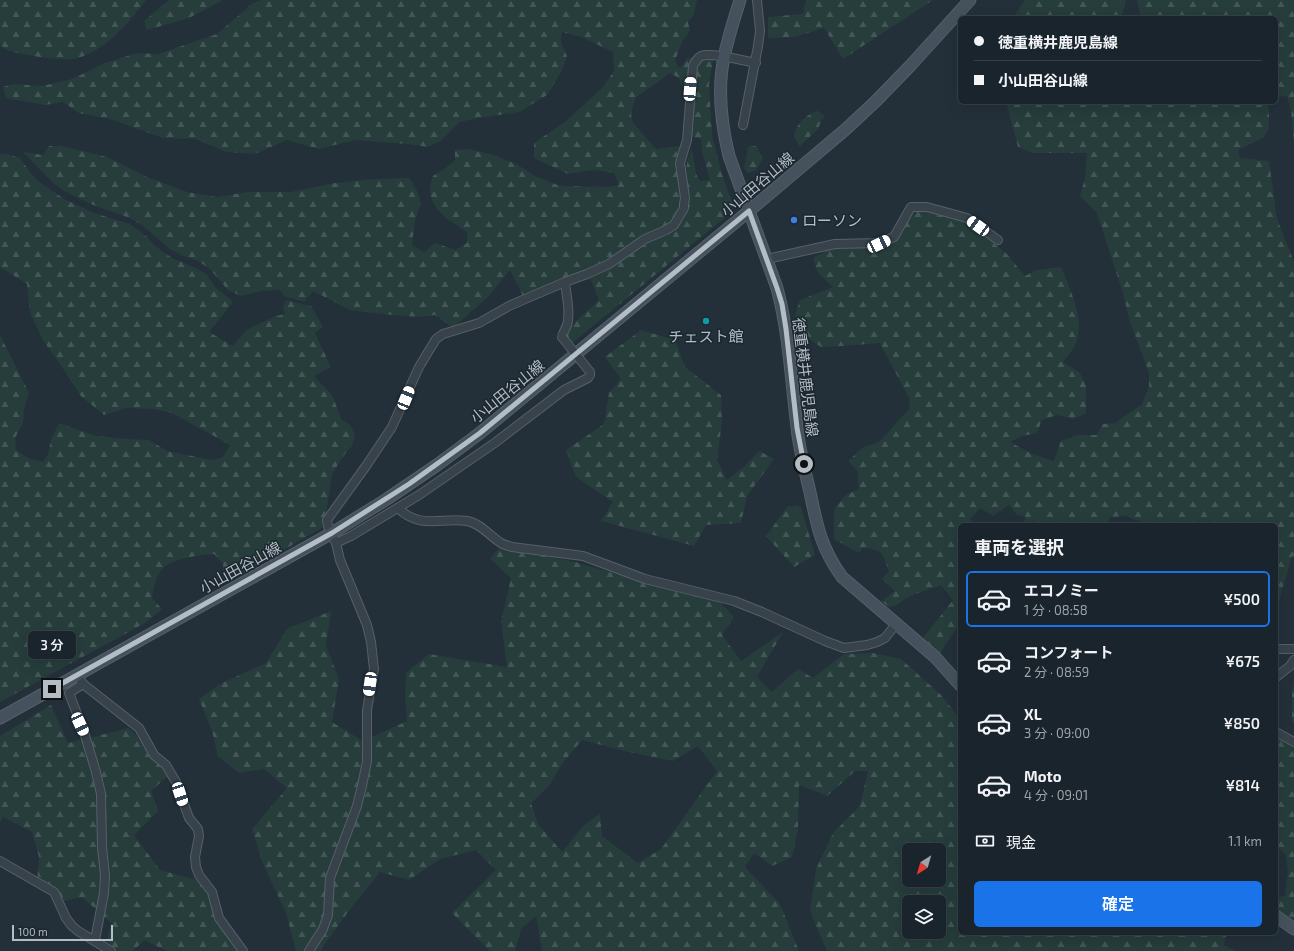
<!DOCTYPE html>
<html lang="ja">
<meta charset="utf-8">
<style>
:root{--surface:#1a242c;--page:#232c34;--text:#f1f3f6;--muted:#9fa4a9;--line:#384148;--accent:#1a73e8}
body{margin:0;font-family:"Exo 2","Noto Sans JP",sans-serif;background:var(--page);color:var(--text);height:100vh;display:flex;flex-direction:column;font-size:15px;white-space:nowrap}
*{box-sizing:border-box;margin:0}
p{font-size:13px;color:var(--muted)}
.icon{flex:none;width:22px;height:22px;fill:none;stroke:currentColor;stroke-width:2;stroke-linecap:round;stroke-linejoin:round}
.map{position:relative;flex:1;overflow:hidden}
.drawer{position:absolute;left:958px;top:523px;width:320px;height:412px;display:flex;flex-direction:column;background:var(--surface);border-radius:6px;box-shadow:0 4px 16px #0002,0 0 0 1px var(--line)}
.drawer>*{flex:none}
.guide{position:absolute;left:958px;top:16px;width:320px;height:88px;border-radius:6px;box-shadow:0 4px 16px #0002,0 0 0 1px var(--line);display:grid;align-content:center;height:88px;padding:0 16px;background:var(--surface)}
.needle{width:26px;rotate:217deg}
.fabs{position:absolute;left:902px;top:843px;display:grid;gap:8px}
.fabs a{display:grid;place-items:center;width:44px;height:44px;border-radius:6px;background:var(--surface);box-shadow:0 4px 16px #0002,0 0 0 1px var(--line);font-size:20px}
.scale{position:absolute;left:12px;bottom:10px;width:101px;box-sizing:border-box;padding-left:4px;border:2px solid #b2bdc6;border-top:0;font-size:11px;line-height:14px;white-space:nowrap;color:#b2bdc6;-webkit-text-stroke:3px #1c272f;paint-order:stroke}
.end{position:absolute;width:18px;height:18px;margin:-9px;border:5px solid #b2bdc6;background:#111;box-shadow:0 0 0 2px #111}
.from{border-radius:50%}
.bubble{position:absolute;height:28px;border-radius:6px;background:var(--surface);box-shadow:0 4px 16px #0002,0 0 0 1px var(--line);font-size:13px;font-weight:600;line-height:28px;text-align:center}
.car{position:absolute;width:12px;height:24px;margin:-12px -6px;border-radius:5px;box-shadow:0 0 3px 1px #0007;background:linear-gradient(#fff 24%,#345 0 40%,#fff 0 76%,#345 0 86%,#fff 0)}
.guide b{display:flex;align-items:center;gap:14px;height:38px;font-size:15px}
.guide b+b{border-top:1px solid var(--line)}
.guide i{width:10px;height:10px;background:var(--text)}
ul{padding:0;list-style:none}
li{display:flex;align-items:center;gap:12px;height:56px;margin:0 8px 6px;padding:0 8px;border:2px solid transparent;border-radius:6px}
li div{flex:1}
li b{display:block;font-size:15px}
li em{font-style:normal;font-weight:600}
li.active{border-color:var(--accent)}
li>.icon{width:36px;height:36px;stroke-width:1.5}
h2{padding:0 16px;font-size:18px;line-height:48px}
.pay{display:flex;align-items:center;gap:10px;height:44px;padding:0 16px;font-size:15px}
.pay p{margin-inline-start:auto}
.cta{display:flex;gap:8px;margin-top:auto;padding:8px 16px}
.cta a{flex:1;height:46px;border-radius:6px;background:var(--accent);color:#fff;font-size:16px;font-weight:600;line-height:46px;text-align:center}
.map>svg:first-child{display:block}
</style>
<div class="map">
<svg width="1294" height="951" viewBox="0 0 1294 951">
<defs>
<pattern id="forest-firs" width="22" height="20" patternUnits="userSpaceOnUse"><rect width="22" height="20" fill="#263d3c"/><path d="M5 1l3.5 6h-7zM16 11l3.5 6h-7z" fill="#435757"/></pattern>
</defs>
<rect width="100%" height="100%" fill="#23303a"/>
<g fill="url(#forest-firs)" fill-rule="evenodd">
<path d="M0,0H146C128,24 104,52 74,59C66,60 43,58 34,56C21,53 11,54 0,45Z"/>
<path d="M169,0H223L189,18L147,30L144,21Z"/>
<path d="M261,0H697L693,16L688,22L690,31L682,42L675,61L680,68L687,59L695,56L689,108L679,78L670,73L635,98L631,114L633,123L656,149L687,145L683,156L685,174L688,158L692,149L696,174L700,181L710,180L702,152L701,139L691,136C692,121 691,74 699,64C702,59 708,59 713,60L709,85L712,135L722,174L732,202L731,209L728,215L571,344L565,336L575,322L599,300L589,276L523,296L510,270L489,296L453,328L435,315L420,317L382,314L350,310L313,291L304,302L284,296L280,290L261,291L241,296L228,290L210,269L198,261L181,255L170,249L143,226L130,218L93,205L66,192L53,183L23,152L43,155L49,146H62L107,157L147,177L187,192L216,197L248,192H291L335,183L373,179L410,178L418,193L421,204L415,220L412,245L424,252L435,243L455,250L467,243V232C451,221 433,213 430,191C429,187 432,180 433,176L446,168L455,160V150L468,149L494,155L516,164L535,176L560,186L608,187L619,185L614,173L594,170L568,174L534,158V143L565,122L602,88L614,71L613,52L581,37L562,32L561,42L567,56L561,72L547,95L519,112L479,118L459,122L441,141L428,147L408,144L355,140L319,149L287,140L255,154L226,152L196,139L163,138L113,120L79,113L63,102L45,105L6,98L3,87L14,84L42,86L72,79L105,63L137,53L158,54L217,34L252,4Z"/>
<path d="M806,0H933L843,59L824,28L794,37L768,38V17L803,14Z"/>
<path d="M1025,0H1126L1121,18H1013Z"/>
<path d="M1137,0H1294V146L1291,110L1287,96L1276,97V18H1141Z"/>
<path d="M1006,102H1267L1269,109V128L1263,138L1238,150L1240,158L1269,161L1277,219L1294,262V556L1292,557L1281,593L1276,615V525C1272,525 1266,526 1263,525C1254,523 1253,519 1244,525H1148L1126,516L1110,517L1109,525H1024L1025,516L1017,515L1009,505L993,516L980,508L970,519L976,525H960V623L940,653L923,638L953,600L941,585C931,589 920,591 911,596C903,599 897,607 889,607L881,601L895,591L882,579L889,571C883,554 883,549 863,548L859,553L834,539V509L846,495L859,489L857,470L848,461L862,448L879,442L910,408L909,398L880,343L842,346L821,347L800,333L795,315L800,300L833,287L818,273L813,258L832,248H884L896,241L910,218L919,210L967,222L1006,253L1025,276L1036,270L1061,267C1070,290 1084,316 1077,340C1075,348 1068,355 1063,362L1080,373L1086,386V413L1073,419L1057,415L1042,420L1037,433L1022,436L1010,442L1032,454L1054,461L1061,441L1079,435H1096L1103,424L1115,423L1142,404L1149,387V373L1129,319L1123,293L1097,213L1080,196L1085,178L1087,153H1032L1018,147Z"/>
<path d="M818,111L825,116L821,121L818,129L800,146L794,137C795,125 806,114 818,111Z"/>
<path d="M756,146L763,159L756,170L748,173L744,168L748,147Z"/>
<path d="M0,154H7L20,158L32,175L42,184L66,200L94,213L130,224L146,236L155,246L172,258L198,269L207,275L215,287L233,302L209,332L233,346L246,330L276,316L285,314L283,307L286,300L311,306L323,327L315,333L331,367L314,376L332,395L342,420L350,425L355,435L352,446L347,451L332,474L327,508V525L224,584L223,564L214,554C200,555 173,558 162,569C156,576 153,589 152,598L162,609L145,623L0,702V335L29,393L24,407L23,423L15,438L16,450L28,458L43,462L48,454L51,440L59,423L96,436L128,439L149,440L167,451L212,460L223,457L230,445L172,413L155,409L126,408L104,415L81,396L54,355L44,342L30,313L27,284L0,267Z"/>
<path d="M641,330L675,340L685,367L721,395L722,421L717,460L727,480L744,467L759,451L774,459L747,496L741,523L706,525L694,546L601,521L613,502L576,477L566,450L604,424L609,393L621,379L605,357Z"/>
<path d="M788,506L801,507L815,555L794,567L766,536Z"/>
<path d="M498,549L515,550L575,562L671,590L716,598L734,617L722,635L741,661L783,632L757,677L772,692L798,669L813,678L844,654L873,653L901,659L941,695L960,719V933H1227L1224,945L1235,951H827L810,911L816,869L833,833L860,806L868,771H855L827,796L799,785L798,830L792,857L772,866L754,853L745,867L780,904L799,951H542L536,916L521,929L515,951H490L452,913L496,870L476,850L440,859L409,880L380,872L348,912L324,945L321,951H296L286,913L263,864L252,829L287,788L264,769L239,773L218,756L212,731L199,699L222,683L266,663L287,629L331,611L326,646L339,679L332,722L363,741L407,721L405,698L406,673L429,654L507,667L501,622L511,578L490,559ZM582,740L629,752L673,761L698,746L717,771L661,849L638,863L602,836L600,814L583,826L562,852L538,824L531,803L549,786L562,764ZM909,850H939V880H909ZM909,902H939V932H909Z"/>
<path d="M1292,687H1294V723L1292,722Z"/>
<path d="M51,705L68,743L129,728L170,774L151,791L158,811L134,835L160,870L204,882L224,922L244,951H167L144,940L133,951H118L107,942L111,923L82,897L60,902L37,883L39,857L32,832L3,817L0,823V736Z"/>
<path d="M1276,735L1294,747V920L1276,910V897L1285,896L1288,872L1286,855L1276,846Z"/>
</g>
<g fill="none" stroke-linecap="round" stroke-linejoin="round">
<defs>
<g id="street">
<path d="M743,125L758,46L760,31L757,0"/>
<path d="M767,259L835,244L879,243L894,237L911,207H927L967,218L998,240"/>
<path d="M562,337C563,331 568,327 568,320C570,308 566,294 565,282"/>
<path d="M398,508C420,530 442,517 467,521C480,523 490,536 501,543C504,545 509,546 512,547L583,556L645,579L734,601L762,612L825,641L844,648L867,645L877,642L885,638L896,624"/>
<path d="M336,543L351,536L419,495L496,442L564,390L588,378L590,375V372"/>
<path d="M1276,649H1294"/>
<path d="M77,675L83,684L139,728L154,755L166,765L176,782L189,818L198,829L199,836L195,857L196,867L199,875L212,892L219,918L243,951"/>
<path d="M1276,677L1290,666L1294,660"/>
<path d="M83,684L69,693L84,732L96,772L101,794L102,847L105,875L104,893L95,940"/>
<path d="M1276,732L1294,742"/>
<path d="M0,861L54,892L66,918L72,926L78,931L111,951"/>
<path d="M309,951L323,929L328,915L330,878L357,806L362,786L367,761V710L374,669L371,642L367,625L340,560L336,543L328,526L327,520L366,466L392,427L419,367L436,339L443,334L479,323L509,306L525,299L565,282L587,274L609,264L645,239L666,230L674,225L684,208V204L685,198L680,163L687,140L693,66C695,63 697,58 701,56C711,52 744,61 756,63"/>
</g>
<g id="secondary">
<path d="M740,0C733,23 725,46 722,69C718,99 722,127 729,156L777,288C789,333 791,380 797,427C799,449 805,471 810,492C817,526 821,548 842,577L935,657L960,685"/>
<path d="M0,718L332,533L387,499L437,465L480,433L531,391L749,211L846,129L876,101L910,66L970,0"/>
<path d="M1276,916L1294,929"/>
</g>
</defs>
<use href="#street" stroke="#556068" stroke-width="10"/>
<use href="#secondary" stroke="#556068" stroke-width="13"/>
<use href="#street" stroke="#37424b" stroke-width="8"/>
<use href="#secondary" stroke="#45525d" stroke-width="11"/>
<defs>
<path id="street-bridge" d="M562,337L590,372"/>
</defs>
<use href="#street-bridge" stroke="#556068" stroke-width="10" stroke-linecap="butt"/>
<use href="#street-bridge" stroke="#37424b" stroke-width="8"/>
</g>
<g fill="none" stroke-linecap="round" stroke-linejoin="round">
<path stroke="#b2bdc6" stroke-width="5" d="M52,689L332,533L409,484L480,433L749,211L777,288L782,304L786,329L797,428L804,464"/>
</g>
<circle fill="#3f7fe0" stroke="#1c272f" stroke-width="1.5" cx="794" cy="220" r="4"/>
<circle fill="#0f9aa8" stroke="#1c272f" stroke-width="1.5" cx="706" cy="321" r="4"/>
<g text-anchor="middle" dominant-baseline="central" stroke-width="3" stroke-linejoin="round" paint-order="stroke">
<g font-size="15" fill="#b2bdc6" stroke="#1c272f">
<text transform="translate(757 184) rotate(-40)">小山田谷山線</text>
<text transform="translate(806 377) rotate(83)">徳重横井鹿児島線</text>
<text transform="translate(507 391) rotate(-39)">小山田谷山線</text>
<text transform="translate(240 567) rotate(-29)">小山田谷山線</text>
</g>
<g font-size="15" fill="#b2bdc6" stroke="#1c272f" text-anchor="start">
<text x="802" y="220">ローソン</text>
<text x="706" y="336" text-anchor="middle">チェスト館</text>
</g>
</g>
</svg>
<div class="fabs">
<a><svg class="needle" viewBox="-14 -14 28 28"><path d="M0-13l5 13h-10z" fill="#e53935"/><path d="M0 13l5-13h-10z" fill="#9fa4a9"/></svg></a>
<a><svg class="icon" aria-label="layers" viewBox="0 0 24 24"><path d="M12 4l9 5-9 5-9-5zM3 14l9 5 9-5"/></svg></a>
</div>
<div class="scale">100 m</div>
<i class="end from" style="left:804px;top:464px"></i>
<i class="end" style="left:52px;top:689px"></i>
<div class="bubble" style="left:28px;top:631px;width:48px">3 分</div>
<i class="car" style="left:690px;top:89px;rotate:4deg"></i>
<i class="car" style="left:978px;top:226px;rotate:306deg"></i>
<i class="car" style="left:879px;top:244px;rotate:65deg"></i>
<i class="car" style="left:406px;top:398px;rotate:22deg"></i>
<i class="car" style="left:370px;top:684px;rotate:188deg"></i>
<i class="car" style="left:80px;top:724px;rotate:155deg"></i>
<i class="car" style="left:180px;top:794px;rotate:162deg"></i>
<div class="guide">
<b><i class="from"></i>徳重横井鹿児島線</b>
<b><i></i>小山田谷山線</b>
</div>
<section class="drawer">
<h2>車両を選択</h2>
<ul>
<li class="active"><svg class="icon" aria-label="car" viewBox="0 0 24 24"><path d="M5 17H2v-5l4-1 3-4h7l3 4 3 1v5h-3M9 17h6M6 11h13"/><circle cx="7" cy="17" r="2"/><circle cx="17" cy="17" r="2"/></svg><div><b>エコノミー</b><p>1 分 · 08:58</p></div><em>¥500</em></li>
<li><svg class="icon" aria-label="car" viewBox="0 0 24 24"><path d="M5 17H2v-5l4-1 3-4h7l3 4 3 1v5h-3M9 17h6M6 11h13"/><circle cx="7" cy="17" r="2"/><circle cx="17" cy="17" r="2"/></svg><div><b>コンフォート</b><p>2 分 · 08:59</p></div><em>¥675</em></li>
<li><svg class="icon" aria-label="car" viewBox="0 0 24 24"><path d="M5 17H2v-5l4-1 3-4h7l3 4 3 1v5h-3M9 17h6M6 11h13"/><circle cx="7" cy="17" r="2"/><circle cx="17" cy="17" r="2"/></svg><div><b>XL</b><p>3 分 · 09:00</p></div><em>¥850</em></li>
<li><svg class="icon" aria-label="car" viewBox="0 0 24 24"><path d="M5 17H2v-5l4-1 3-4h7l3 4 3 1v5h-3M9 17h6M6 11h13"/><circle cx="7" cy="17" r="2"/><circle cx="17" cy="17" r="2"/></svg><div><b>Moto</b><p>4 分 · 09:01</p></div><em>¥814</em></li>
</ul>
<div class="pay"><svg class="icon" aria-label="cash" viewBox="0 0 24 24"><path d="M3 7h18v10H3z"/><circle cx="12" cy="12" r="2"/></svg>現金<p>1.1 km</p></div>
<div class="cta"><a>確定</a></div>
</section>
</div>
